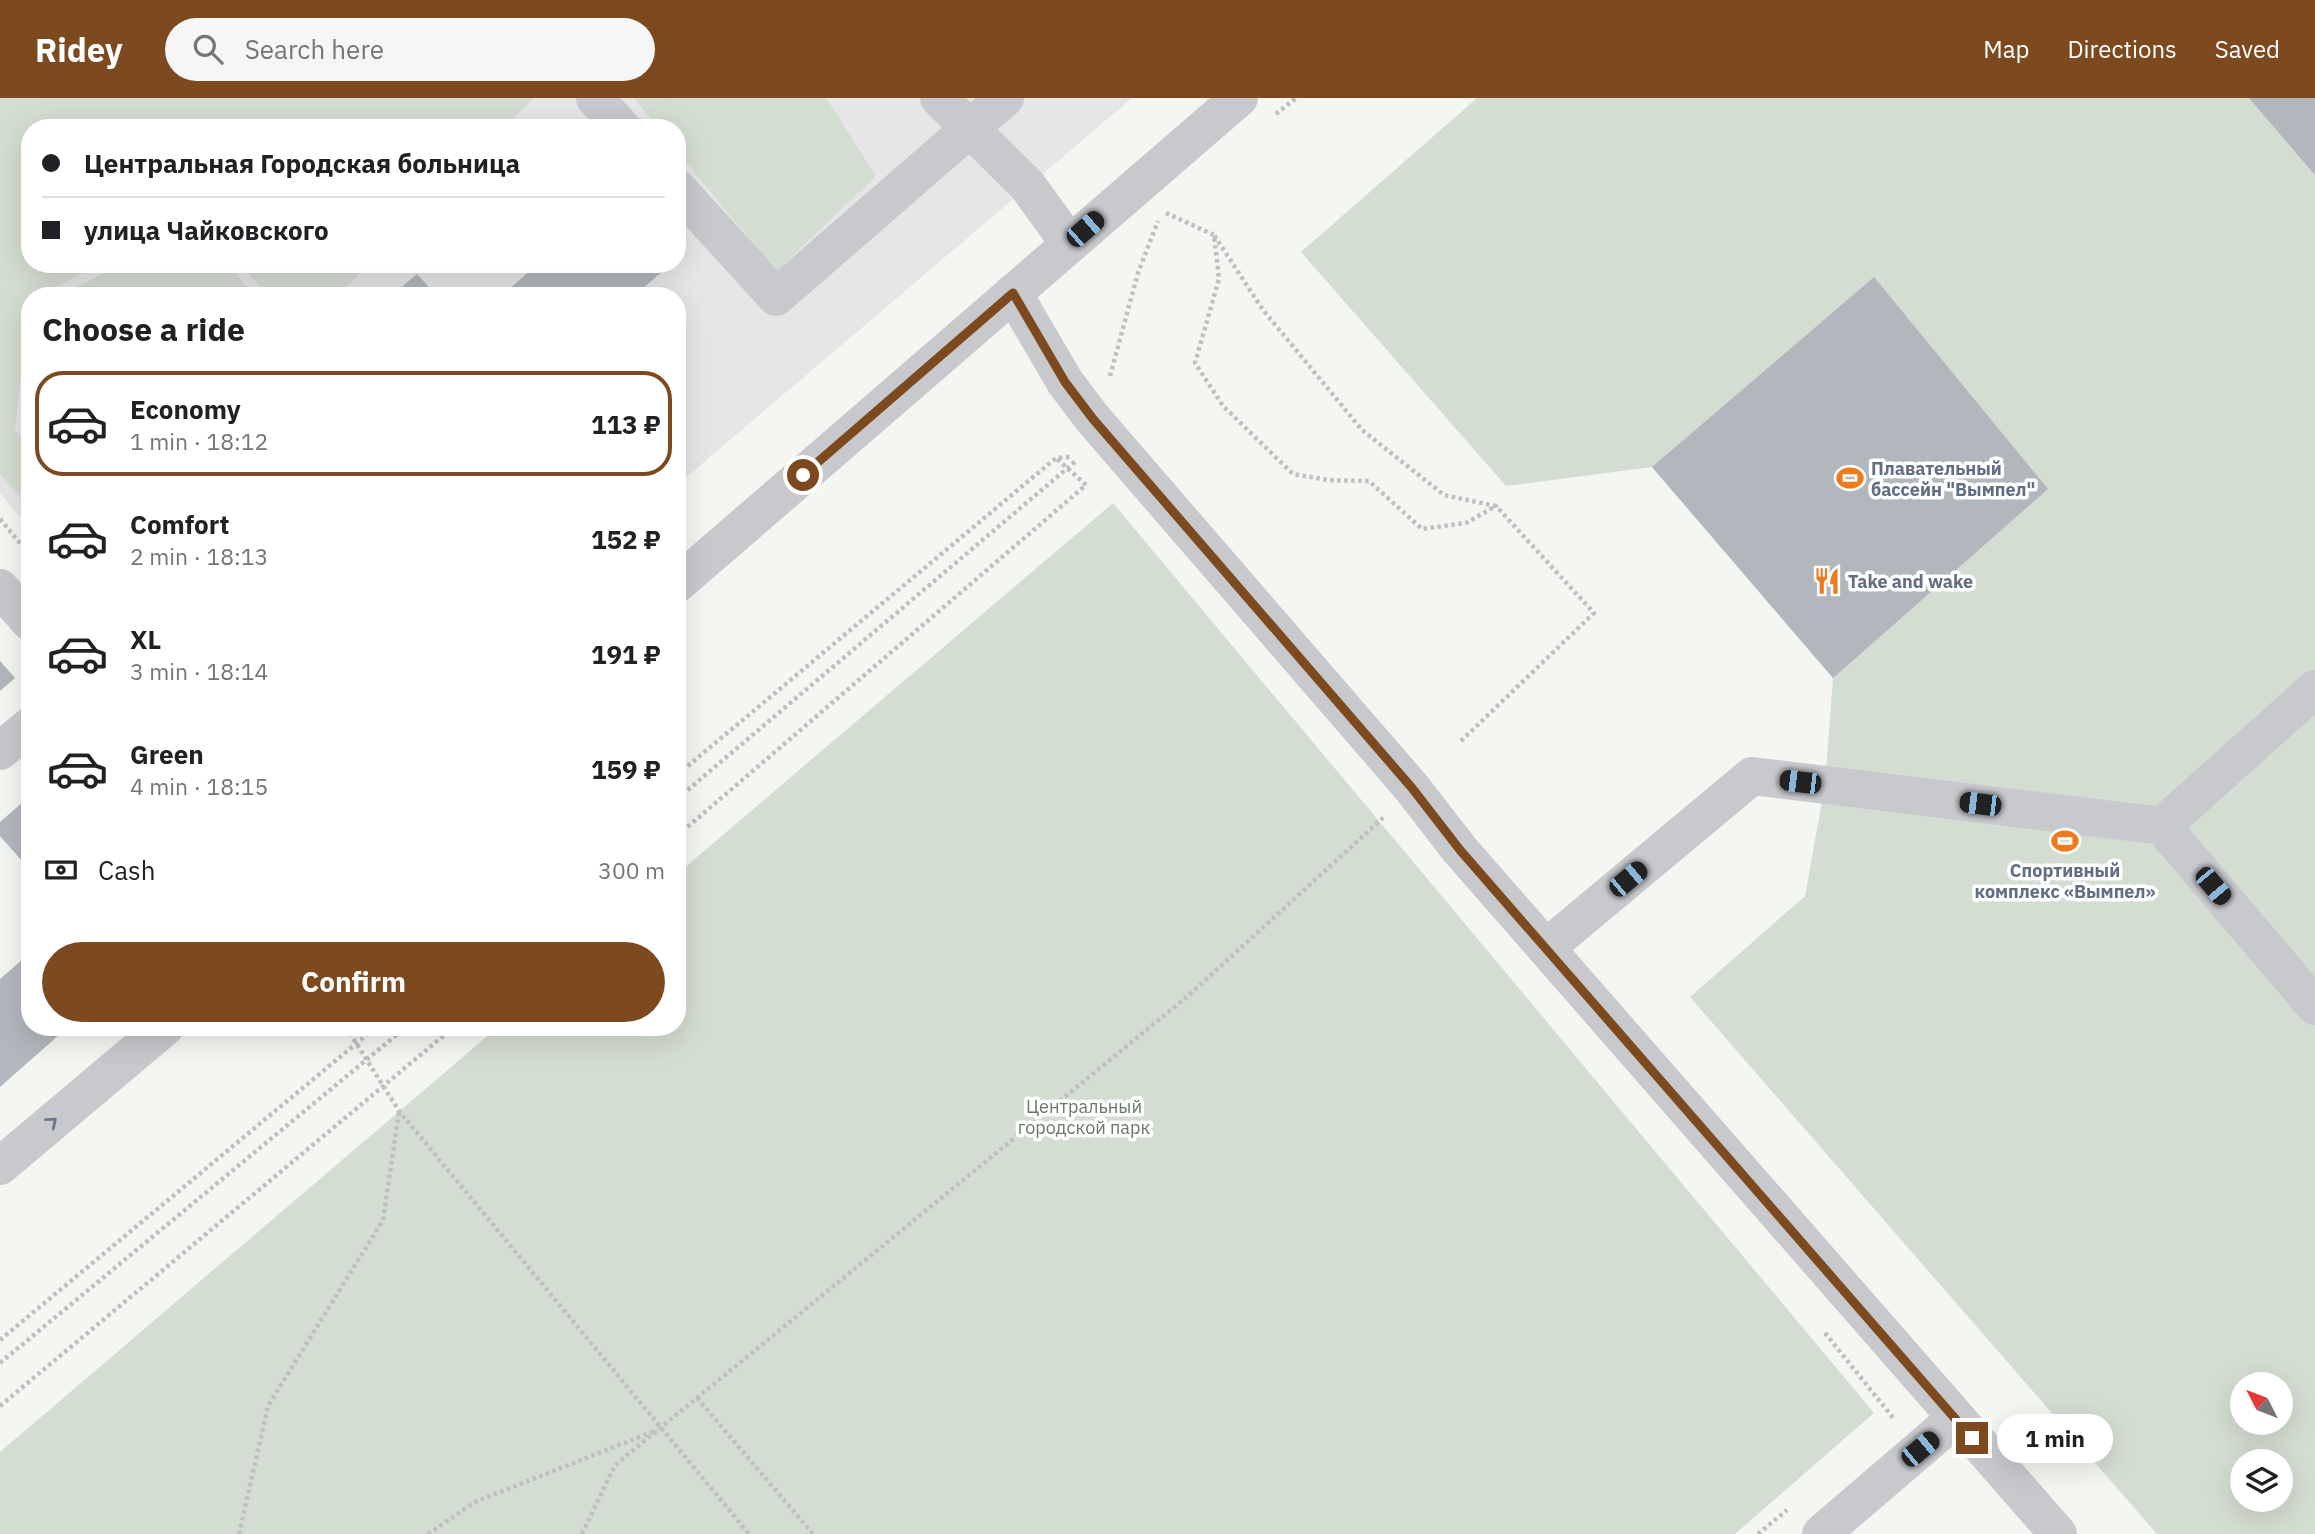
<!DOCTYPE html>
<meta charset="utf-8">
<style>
:root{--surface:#fff;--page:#f6f6f6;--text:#202124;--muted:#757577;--line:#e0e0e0;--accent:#7d4a1f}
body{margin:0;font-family:"IBM Plex Sans",sans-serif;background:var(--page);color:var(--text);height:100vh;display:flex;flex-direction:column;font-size:26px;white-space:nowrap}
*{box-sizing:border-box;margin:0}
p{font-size:23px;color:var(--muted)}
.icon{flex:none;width:38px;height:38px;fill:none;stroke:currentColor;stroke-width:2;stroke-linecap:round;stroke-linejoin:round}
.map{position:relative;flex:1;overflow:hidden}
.panel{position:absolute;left:21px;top:189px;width:665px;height:749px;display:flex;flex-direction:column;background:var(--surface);border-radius:28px;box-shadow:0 7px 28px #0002}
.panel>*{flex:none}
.top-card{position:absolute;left:21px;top:21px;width:665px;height:154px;border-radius:28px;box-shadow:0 7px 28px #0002;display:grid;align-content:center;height:154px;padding:0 21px;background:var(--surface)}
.needle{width:46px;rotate:312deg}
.tools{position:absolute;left:2230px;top:1274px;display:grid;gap:14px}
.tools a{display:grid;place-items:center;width:63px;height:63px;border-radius:50%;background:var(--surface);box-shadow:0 7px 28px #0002;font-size:35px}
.end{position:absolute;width:32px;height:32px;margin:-16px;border:9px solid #7d4a1f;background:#fff;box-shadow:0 0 0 4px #fff}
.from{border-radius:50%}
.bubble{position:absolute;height:49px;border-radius:24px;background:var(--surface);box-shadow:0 7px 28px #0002;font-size:23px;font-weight:700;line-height:49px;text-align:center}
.car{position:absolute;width:21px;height:42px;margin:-21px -10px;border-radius:9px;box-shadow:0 0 5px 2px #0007;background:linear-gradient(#222 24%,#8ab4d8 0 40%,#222 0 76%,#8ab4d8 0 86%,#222 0)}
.top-card b{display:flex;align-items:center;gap:24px;height:66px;font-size:26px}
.top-card b+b{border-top:2px solid var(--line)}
.top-card i{width:18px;height:18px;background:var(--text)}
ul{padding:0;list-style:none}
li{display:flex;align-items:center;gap:21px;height:105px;margin:0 14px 10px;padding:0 7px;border:4px solid transparent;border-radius:28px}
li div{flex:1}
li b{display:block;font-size:26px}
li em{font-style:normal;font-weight:700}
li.current{border-color:var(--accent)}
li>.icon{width:63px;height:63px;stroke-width:1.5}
h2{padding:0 21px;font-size:32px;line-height:84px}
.pay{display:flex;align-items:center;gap:18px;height:77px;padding:0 21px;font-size:26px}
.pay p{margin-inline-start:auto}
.button{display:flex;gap:14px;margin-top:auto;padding:14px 21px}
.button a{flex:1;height:80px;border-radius:42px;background:var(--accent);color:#fff;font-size:28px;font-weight:700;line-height:80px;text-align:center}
header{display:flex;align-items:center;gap:42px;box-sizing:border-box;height:98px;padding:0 35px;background:var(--accent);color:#fff}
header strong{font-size:33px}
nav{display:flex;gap:38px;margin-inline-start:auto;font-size:24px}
.search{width:490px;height:63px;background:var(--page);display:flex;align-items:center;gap:18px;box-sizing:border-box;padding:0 24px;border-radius:38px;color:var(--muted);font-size:26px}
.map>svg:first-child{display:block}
</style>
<header>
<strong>Ridey</strong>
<div class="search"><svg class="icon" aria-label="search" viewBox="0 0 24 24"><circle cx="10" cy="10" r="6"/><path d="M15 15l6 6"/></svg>Search here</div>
<nav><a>Map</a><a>Directions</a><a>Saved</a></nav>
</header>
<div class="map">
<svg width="2315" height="1436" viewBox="0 0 2315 1436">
<rect width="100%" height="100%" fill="#f4f6f1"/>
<path fill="#e5e6e5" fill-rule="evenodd" d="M0,0H1132L677,387V198H30V431L0,395ZM30,30H677V166H30Z"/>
<g fill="#d4ddd2" fill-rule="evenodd">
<path d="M0,0H534L504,30H30V166H101L38,198H30L15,332L30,349V411L0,376Z"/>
<path d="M634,0H826L876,78L776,174L677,53V30H658Z"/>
<path d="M1477,0H2315V1436H2157L1690,899L1805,798L1825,687L1833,580L1652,369L1506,388L1301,154ZM2242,1286H2280V1325H2242ZM2242,1363H2280V1402H2242Z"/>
<path d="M121,166H228L255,198H59Z"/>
<path d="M240,166H369L338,198H268Z"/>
<path d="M1113,405L1874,1315L1735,1436H0V1354L498,929H677V776Z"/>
</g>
<g fill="#b1b7bd">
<path d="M2249,0H2315V77Z"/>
<path d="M538,166H661L665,171L634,198H501Z"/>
<path d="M417,176L437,198H391Z"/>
<path d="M1874,179L2048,391L1833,580L1652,369Z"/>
<path d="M0,563L15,580L0,593Z"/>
<path d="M30,698V772L0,738V724Z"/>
<path d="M30,855V929H68L0,989V881Z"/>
</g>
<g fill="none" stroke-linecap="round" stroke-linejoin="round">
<g stroke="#bebfc2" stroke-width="4.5" stroke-dasharray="3.5 3.5" stroke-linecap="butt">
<path d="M1276,16L1296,0"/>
<path d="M1166,115L1214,137L1219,181L1195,265L1223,308L1293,376L1328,382L1369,383L1422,431L1466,425L1496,408L1444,397L1362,332L1263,212L1214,137"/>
<path d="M1110,278L1138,175L1158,123"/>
<path d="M0,421L30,457"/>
<path d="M1461,643L1594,515L1496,408"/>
<path d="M677,677L1056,360L1071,359"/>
<path d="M677,701L1077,362"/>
<path d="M677,738L1086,387L1056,360"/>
<path d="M346,929L399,1013L749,1436"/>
<path d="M1825,1235L1894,1321"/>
<path d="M0,1242L376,929"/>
<path d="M0,1265L406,929"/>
<path d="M697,1300L813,1436"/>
<path d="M0,1308L454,929"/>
<path d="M239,1436L268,1308L383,1122L399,1014"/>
<path d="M428,1436L475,1404L657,1332"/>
<path d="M582,1436L615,1367L1188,898L1385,718"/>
<path d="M1758,1436L1787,1412"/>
</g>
<g stroke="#c7c9cd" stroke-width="38">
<path d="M595,0L622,30"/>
<path d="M939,0L1027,87L1069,145"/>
<path d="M677,90L776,199L1005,0"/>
<path d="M1013,195L1065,284L1093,321L1412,690L1460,752L2058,1436"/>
<path d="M677,486L1239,0"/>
<path d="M0,490L30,524"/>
<path d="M0,653L30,628"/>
<path d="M2162,728L2315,591"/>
<path d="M1546,850L1752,678L2162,728L2315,908"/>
<path d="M0,1068L165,929"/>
<path d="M1821,1436L1955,1321"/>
</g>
</g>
<defs><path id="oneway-chevron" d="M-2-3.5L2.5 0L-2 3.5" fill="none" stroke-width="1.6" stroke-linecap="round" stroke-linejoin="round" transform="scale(1.75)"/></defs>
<use stroke="#6c778b" href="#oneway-chevron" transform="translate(52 1024) rotate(-40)"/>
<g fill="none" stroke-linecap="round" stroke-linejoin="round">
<path stroke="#7d4a1f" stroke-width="9" d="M803,377L1013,195L1065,284L1093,321L1412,690L1460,752L1972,1340"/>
</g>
<defs>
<symbol id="stadium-bare" viewBox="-9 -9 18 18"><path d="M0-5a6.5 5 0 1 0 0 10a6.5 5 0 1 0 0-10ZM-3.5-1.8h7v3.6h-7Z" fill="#ee7b19" stroke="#fff" stroke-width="2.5" paint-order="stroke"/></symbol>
<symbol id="restaurant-bare" viewBox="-9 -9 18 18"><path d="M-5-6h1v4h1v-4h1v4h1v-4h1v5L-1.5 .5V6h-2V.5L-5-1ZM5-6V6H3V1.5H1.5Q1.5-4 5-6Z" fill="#ee7b19" stroke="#fff" stroke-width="2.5" paint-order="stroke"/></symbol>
</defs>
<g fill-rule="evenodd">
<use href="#stadium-bare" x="1831" y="361" width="38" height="38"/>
<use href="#restaurant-bare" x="1808" y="464" width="38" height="38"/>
<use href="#stadium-bare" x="2046" y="724" width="38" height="38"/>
</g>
<g text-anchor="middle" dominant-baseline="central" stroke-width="7" stroke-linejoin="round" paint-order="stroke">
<g font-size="18" font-weight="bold" fill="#626e84" stroke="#fff" text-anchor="start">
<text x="1871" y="370">Плавательный<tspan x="1871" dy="21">бассейн "Вымпел"</tspan></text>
<text x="1848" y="483">Take and wake</text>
<text x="2065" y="772" text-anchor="middle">Спортивный<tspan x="2065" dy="21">комплекс «Вымпел»</tspan></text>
</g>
<g font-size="18" fill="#627b62" stroke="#fff">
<text x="1084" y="1008">Центральный<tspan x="1084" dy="21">городской парк</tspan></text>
</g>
</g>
</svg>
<div class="tools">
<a><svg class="needle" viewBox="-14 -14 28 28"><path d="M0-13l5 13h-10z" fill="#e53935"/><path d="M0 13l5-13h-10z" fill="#757577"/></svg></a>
<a><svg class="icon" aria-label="layers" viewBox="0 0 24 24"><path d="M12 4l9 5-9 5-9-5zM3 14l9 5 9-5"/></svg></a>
</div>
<i class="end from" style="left:803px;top:377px"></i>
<i class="end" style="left:1972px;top:1340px"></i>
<div class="bubble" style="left:1997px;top:1316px;width:116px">1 min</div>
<i class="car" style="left:1085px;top:131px;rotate:49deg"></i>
<i class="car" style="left:1800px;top:684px;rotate:277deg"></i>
<i class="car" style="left:1980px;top:706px;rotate:277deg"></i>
<i class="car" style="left:1628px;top:781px;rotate:50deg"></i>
<i class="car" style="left:2213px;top:788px;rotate:140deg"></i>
<i class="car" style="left:1920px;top:1351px;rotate:50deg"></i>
<div class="top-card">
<b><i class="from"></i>Центральная Городская больница</b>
<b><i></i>улица Чайковского</b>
</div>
<section class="panel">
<h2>Choose a ride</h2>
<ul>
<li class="current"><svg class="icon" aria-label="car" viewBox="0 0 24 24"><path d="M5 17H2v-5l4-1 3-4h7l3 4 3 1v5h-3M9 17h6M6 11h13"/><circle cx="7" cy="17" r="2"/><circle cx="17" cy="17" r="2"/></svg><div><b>Economy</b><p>1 min · 18:12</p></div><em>113 ₽</em></li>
<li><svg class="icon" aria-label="car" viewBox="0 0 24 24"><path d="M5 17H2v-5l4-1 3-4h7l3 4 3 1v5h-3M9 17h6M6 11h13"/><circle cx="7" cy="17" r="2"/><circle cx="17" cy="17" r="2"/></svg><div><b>Comfort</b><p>2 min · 18:13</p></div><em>152 ₽</em></li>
<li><svg class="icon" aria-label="car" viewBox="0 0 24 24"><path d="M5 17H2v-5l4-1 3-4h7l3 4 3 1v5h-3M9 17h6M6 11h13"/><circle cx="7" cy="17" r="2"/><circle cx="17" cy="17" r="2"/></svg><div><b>XL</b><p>3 min · 18:14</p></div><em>191 ₽</em></li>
<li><svg class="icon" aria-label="car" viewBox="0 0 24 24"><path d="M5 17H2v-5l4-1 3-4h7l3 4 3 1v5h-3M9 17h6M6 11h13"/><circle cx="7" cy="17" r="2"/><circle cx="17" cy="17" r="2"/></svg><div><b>Green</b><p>4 min · 18:15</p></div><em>159 ₽</em></li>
</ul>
<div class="pay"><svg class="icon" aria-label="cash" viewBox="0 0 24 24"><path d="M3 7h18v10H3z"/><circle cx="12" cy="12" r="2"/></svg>Cash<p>300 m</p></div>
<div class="button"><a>Confirm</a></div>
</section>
</div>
